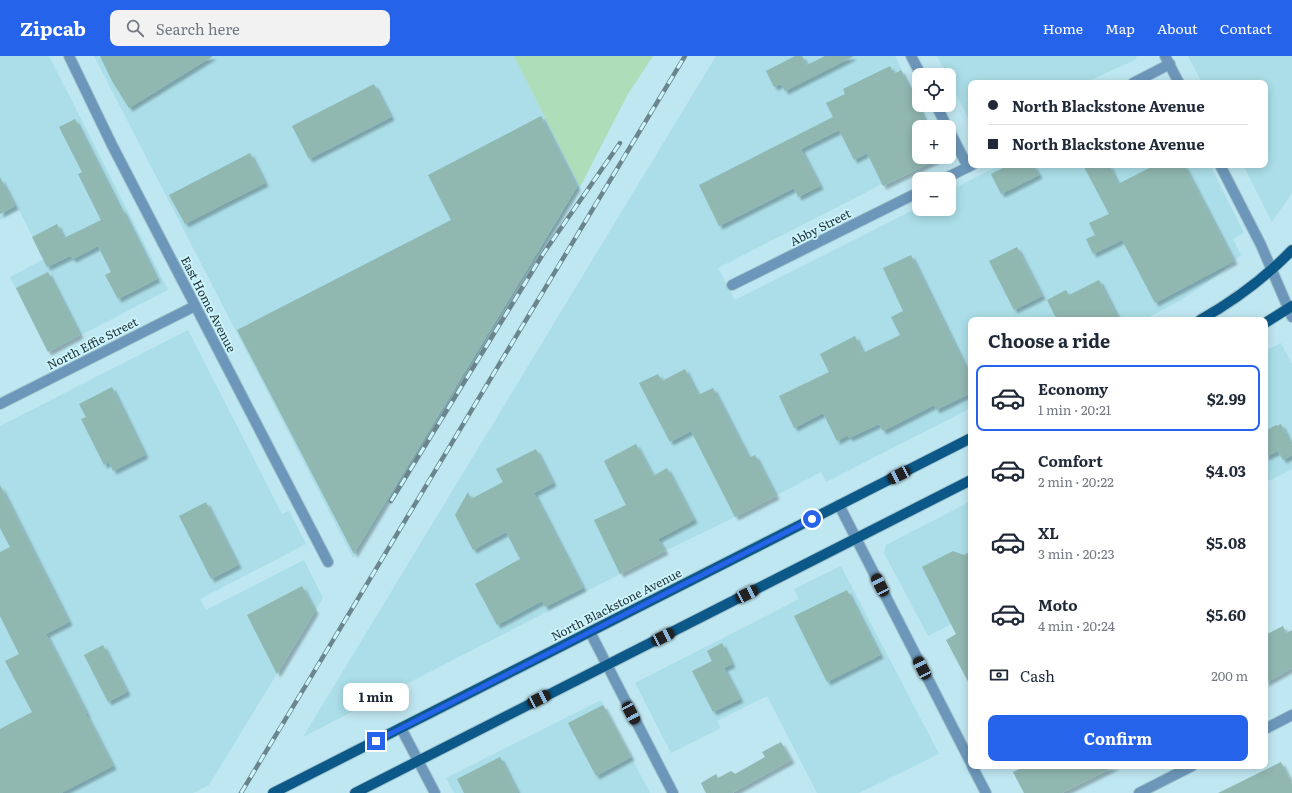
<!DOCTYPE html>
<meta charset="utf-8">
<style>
:root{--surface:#fff;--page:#f2f2f3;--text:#1f2937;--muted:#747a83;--line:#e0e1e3;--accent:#2563eb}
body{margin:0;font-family:Literata,serif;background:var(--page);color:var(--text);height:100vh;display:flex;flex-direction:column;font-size:15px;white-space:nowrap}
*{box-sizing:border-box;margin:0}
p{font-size:13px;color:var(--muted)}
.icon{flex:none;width:22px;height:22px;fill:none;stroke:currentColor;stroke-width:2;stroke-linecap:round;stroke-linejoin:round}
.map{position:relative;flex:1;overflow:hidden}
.panel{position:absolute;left:968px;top:261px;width:300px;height:452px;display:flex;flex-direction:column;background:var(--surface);border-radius:8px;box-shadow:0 2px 10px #0003}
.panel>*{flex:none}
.top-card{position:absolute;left:968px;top:24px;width:300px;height:88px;border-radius:8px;box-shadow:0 2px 10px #0003;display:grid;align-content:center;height:88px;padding:0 20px;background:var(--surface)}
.controls{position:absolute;left:912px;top:12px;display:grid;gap:8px}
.controls a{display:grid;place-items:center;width:44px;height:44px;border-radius:8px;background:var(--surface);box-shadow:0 2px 10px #0003;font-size:20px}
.end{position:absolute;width:18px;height:18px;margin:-9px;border:5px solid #2563eb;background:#fff;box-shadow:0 0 0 2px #fff}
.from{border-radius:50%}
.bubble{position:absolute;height:28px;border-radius:8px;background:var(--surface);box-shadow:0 2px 10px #0003;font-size:13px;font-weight:700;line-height:28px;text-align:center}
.car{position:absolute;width:12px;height:24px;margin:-12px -6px;border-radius:5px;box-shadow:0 0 3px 1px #0007;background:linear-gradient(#222 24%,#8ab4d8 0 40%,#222 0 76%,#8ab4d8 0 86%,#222 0)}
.top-card b{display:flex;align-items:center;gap:14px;height:38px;font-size:15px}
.top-card b+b{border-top:1px solid var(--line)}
.top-card i{width:10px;height:10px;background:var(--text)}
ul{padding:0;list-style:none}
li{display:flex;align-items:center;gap:12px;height:66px;margin:0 8px 6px;padding:0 12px;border:2px solid transparent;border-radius:8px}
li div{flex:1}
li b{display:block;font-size:15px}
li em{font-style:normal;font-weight:700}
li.on{border-color:var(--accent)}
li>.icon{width:36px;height:36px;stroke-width:1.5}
h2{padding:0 20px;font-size:18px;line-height:48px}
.pay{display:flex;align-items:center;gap:10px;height:44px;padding:0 20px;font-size:15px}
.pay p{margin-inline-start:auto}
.button{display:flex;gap:8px;margin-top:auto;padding:8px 20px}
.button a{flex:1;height:46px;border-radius:8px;background:var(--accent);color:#fff;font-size:16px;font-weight:700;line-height:46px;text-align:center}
header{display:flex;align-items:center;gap:24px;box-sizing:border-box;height:56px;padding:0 20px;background:var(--accent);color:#fff}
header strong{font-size:19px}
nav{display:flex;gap:22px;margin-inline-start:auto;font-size:14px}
.search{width:280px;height:36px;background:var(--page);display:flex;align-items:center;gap:10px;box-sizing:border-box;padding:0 14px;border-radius:8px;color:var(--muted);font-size:15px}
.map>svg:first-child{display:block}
</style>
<header>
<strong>Zipcab</strong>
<div class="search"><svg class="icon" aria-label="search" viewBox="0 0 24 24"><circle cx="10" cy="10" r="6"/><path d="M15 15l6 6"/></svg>Search here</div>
<nav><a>Home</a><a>Map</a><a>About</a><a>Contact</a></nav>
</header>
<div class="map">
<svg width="1292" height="737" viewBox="0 0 1292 737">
<defs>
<filter id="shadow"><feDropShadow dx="3.5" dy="3.5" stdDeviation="1" flood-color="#0004"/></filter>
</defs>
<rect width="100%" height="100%" fill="#bfe7f1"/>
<g fill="#abdee8">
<path d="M0,0H49L168,234L48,296L10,221L44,203L19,154L0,164Z"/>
<path d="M94,0H514L580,131L353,502Z"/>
<path d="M716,0H895L919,47V49H920L931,71H919V101H935L718,212L735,244L919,151V153H949V135L1000,109H1210L1244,177L1233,183L1241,199L1220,217L1201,231L1181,244L1144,264H971V352L826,426L821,416L735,461L665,495L303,681Z"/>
<path d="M937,0H1137L1135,4L1084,27H971V68L949,24V19H947Z"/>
<path d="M1188,0H1292V137L1272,166L1243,109H1265V27H1202Z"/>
<path d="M188,274L282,458L289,455L306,488L200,543L206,554L304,504L323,542L209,729L193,737H0V370Z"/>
<path d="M1281,287L1292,308V413L1265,427V295Z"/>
<path d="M971,445V558L928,580L884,497L886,489Z"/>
<path d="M841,510L939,698L859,737H817L767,640L717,665L721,672L671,697L635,627L799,543L794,533Z"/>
<path d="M601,644L650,737H454L446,722Z"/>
</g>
<path fill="#adddb9" d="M514,0H653L628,38L580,131Z"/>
<g fill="#90b7b0" filter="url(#shadow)">
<path d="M100,0H213L129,52L112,25Z"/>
<path d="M795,0H802L807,9L825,0H854L785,35L781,28L774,31L766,15Z"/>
<path d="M890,10L894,18L901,14L928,71H919V101H942L883,130L867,97L854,104L839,74L801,93L820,130L798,141L794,132L719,170L699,129L833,61L826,47L845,38L843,33Z"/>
<path d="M374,28L391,61L309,103L292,70Z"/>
<path d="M541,60L577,131L354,498L237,274L451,164L428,119Z"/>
<path d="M75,63L121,154L122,153L157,223L118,243L105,219L111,216L98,190L73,203L70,200L47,211L32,181L57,168L64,182L101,164L78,118L82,116L59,71Z"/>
<path d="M250,97L265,127L185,168L169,139Z"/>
<path d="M1009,109H1033L1039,119L1001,138L991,118Z"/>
<path d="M1083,109H1109L1118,128L1155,109H1184L1234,205L1155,247L1122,184L1093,198L1086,183L1095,179L1089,167L1109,158Z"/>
<path d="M0,121L15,150L0,158Z"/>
<path d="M1017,191L1042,240L1014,254L989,205Z"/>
<path d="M911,199L971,322V337L936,354L934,349L883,375L879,368L849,382L848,379L837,385L823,357L794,372L779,340L829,316L820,298L855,280L863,297L900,279L891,261L903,255L883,212Z"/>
<path d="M48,216L80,279L48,296L16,232Z"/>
<path d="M1099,224L1119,264H1057L1047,244L1066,234L1069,239Z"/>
<path d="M685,313L698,339L713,332L749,402L755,399L776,440L735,461L691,375L670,386L639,327L658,318L662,325Z"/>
<path d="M112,331L145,399L113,415L109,406L104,409L81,363L86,361L79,348Z"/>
<path d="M1281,368L1292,390V399L1283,404L1278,395L1265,401V375L1276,369L1277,370Z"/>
<path d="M636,388L653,420L667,412L694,464L658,483L665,495L620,518L594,464L626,449L604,405Z"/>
<path d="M536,393L553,427L534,437L583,532L545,551L542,545L497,569L475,528L520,503L506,476L473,494L455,459L468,436L471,443L503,426L496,413Z"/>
<path d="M0,429L69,566L46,578L87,658H86L113,710L61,737H0V673L32,656L5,605L19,598L0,560V496L10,491L0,472Z"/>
<path d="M206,446L238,509L211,523L179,460Z"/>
<path d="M953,495L964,499L971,495V631L946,584L956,578L922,511Z"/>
<path d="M302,530L315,555L277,618L247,559Z"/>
<path d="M847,534L880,599L827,626L794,560Z"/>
<path d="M1283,570L1286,577L1292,574V612L1265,627V579Z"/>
<path d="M722,587L732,608L724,612L740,643L713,656L692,615L712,605L707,595Z"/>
<path d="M103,589L127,636L108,646L84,599Z"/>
<path d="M603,649L631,701L596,720L568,667Z"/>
<path d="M781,686L791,704L732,737H706L701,727L716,718L718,722L731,715L735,718L765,701L762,696Z"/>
<path d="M500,701L518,737H464L457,723Z"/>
<path d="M1281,706L1292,728V737H1218Z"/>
<path d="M1026,710H1116L1062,737H1024L1013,716Z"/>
</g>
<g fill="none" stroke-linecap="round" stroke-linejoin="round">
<defs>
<g id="minor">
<path d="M69,0L112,89L328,506"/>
<path d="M911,0L921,19"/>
<path d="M1165,0L1179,27"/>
<path d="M1133,27L1170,8"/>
<path d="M936,49L947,71"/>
<path d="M949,74L968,111"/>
<path d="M1220,109L1261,189L1292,261"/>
<path d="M944,123L972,109"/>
<path d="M732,229L919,136"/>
<path d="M0,348L195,250"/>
<path d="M839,449L971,707"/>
<path d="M590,576L673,737"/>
<path d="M401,672L435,737"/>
<path d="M1265,673L1292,659"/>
<path d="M972,710L986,737"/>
<path d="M1139,737L1192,710"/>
</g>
<g id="major">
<path d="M1200,264C1234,245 1265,222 1292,194"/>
<path d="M1265,267L1292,250"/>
<path d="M273,737L971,382"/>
<path d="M355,737L971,424"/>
</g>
</defs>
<use href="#minor" stroke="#a0c3cc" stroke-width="12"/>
<use href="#major" stroke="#a0c3cc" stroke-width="12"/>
<use href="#minor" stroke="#6d97ba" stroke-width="10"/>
<use href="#major" stroke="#0b5889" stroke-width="10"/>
<defs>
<g id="rail">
<path d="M391,445L543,198L620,87"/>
<path d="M241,737L685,0"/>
</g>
</defs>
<use href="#rail" stroke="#6a858c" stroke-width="4.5"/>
<use href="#rail" stroke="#ccf5fe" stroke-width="3" stroke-dasharray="9" stroke-linecap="butt"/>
</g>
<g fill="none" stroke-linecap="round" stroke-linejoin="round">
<path stroke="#2563eb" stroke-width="5" d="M376,685L812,463"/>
</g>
<g text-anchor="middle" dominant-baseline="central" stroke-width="3.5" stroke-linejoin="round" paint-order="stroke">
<g font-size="12" fill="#243438" stroke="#ccf5fe">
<text transform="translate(820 171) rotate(-27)">Abby Street</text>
<text transform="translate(209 248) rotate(63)">East Home Avenue</text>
<text transform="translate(92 287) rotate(-27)">North Effie Street</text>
<text transform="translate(616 548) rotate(-27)">North Blackstone Avenue</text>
</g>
</g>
</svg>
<div class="controls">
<a><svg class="icon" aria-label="locate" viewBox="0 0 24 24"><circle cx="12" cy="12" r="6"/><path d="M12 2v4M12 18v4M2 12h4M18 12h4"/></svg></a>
<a>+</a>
<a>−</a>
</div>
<i class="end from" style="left:812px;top:463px"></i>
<i class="end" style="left:376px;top:685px"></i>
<div class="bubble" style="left:343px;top:627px;width:66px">1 min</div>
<i class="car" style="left:899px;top:419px;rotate:243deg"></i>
<i class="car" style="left:880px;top:529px;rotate:333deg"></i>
<i class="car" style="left:747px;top:538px;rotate:63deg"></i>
<i class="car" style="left:663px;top:581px;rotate:63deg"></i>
<i class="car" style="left:922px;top:612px;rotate:333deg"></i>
<i class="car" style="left:539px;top:643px;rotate:63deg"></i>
<i class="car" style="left:631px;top:657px;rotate:152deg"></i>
<div class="top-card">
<b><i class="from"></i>North Blackstone Avenue</b>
<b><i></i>North Blackstone Avenue</b>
</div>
<section class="panel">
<h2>Choose a ride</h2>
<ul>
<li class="on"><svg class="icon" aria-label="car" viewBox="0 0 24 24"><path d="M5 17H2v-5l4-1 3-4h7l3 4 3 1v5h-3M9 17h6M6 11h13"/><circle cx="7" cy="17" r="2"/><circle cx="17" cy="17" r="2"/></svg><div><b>Economy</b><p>1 min · 20:21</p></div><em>$2.99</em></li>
<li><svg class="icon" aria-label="car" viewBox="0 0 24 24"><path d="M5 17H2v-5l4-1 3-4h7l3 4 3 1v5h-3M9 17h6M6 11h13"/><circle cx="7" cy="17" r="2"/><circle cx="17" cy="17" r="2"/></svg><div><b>Comfort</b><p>2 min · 20:22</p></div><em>$4.03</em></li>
<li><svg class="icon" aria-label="car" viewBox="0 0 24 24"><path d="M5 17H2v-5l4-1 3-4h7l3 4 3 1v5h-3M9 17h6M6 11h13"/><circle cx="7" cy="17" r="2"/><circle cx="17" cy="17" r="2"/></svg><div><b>XL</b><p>3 min · 20:23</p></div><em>$5.08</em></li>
<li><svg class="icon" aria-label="car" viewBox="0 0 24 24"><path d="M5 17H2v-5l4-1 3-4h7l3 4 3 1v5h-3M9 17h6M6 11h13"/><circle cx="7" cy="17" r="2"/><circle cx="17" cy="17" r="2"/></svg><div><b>Moto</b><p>4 min · 20:24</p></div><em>$5.60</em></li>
</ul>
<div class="pay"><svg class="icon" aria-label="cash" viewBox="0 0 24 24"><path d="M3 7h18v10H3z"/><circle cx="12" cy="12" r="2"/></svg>Cash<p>200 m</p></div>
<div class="button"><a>Confirm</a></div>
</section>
</div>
